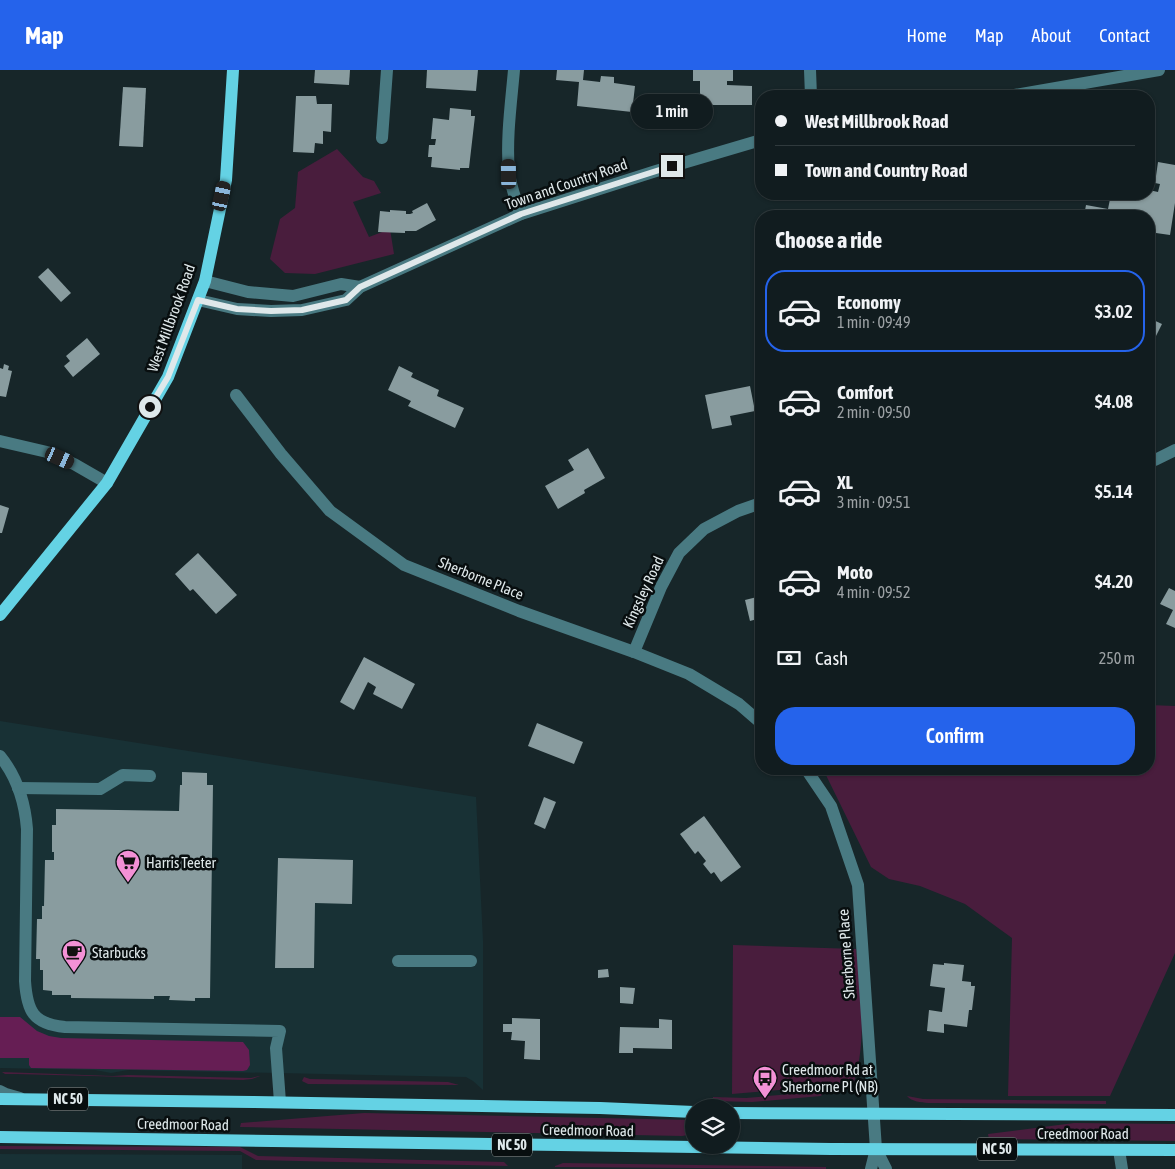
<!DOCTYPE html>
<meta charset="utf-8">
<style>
:root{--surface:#111c1f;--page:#1a2528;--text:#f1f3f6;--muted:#9ca1a4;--line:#303a3d;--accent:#2563eb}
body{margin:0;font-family:"Asap Condensed",sans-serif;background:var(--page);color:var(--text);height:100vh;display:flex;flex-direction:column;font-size:19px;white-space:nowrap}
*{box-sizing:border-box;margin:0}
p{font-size:16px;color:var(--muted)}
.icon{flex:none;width:28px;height:28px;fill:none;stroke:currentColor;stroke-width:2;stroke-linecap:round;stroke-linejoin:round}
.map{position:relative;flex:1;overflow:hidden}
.sheet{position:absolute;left:755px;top:140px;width:400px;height:565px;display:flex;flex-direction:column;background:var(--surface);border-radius:20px;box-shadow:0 1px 4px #0004,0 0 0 1px var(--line)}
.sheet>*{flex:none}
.top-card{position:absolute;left:755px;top:20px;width:400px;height:110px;border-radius:20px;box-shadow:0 1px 4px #0004,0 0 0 1px var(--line);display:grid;align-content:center;height:110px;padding:0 20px;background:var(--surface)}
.fabs{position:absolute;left:685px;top:1029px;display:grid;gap:10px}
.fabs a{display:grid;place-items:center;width:55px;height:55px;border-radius:50%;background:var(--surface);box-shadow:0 1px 4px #0004,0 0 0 1px var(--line);font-size:25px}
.end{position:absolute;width:22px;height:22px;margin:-11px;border:6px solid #dfe8ea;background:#111;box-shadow:0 0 0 2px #111}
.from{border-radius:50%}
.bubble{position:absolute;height:35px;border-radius:18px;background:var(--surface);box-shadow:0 1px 4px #0004,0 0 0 1px var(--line);font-size:16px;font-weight:600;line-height:35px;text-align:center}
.car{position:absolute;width:15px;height:30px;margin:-15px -8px;border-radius:6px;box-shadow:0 0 4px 1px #0007;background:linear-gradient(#222 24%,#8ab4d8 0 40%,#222 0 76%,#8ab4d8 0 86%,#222 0)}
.top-card b{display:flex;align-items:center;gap:18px;height:48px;font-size:19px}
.top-card b+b{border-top:1px solid var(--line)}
.top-card i{width:12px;height:12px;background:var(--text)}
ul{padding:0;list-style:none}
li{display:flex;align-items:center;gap:15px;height:82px;margin:0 10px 8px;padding:0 10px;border:2px solid transparent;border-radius:20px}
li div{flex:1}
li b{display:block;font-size:19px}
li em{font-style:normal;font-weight:600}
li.on{border-color:var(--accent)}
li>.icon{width:45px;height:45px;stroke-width:1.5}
h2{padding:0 20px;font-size:22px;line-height:60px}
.pay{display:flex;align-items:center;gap:12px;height:55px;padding:0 20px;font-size:19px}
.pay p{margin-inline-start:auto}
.cta{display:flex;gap:10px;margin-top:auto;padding:10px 20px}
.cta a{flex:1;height:58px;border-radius:20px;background:var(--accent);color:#fff;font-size:20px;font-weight:600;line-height:58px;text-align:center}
header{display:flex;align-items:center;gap:30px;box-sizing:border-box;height:70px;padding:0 25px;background:var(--accent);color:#fff}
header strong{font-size:24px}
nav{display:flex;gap:28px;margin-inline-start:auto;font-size:18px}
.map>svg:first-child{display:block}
</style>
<header>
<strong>Map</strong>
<nav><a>Home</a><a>Map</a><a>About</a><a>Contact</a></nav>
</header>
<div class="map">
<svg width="1175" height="1099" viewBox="0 0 1175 1099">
<rect width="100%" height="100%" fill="#172629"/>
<g fill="#183135">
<path d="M0,651L476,727L483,871V1020L473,1011L466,1007L128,1000L111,1003L95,1000L0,998Z"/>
<path d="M0,1084L242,1085V1099H0Z"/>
</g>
<g fill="#491d3d">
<path d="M337,79L363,107L374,111L381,123L353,132L369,167L390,159L394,184L315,204L285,203L270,189L280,149L295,138L298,102Z"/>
<path d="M1149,635L1175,636V883L1110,1026H1008L1012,868L965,834L920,816L889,809L871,797L823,699H1149Z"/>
<path d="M733,875L856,879C861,922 867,970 854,1012L850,1015L835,1016C831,1013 829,1013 825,1016L732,1024Z"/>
<path d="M2,1002L113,1006L128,1005L251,1008L259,1006H260L252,1009L243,1010L15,1004H5Z"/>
<path d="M304,1007L310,1009L448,1012L459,1015L308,1014L302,1011Z"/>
<path d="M825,1021L821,1026L752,1032L713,1031V1027L746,1028Z"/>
<path d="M907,1026L923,1029L1106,1031V1034L928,1033C921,1032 912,1032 907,1026Z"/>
<path d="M364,1043L694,1050V1064L682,1066L240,1057L241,1053Z"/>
<path d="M1074,1053L1175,1054V1071L989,1069L988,1064Z"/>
<path d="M0,1076L240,1077L258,1086L504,1092L508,1096L256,1090L240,1081L0,1079Z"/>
<path d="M563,1093L826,1097V1099L555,1097V1096Z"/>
</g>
<path fill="#661e54" d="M0,947H20L37,961L49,966L61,968L243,972L249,980L250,995L247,1000L243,1001L31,998L29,995V988H0Z"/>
<g fill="#899c9f">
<path d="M315,0H350L349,15L314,13Z"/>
<path d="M427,0H478L476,21L426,18Z"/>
<path d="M557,0H584L583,10L600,12L601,6L614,7V13L635,16L632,42L577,36L579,12L556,10Z"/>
<path d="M693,0H733V11H727V15L752,16V35H700V11H693Z"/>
<path d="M123,17L146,18L143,77L119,76Z"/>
<path d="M296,26H316L317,34H332L331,62L323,61V74L315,73L314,83L293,82Z"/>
<path d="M450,38L471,40V46H475L469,98H460V100L431,97L432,87H428L429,75H435L436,69H431L433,48L449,50Z"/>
<path d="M1158,92L1175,95V133L1170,165L1149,162V146H1122L1114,145V146H1084L1086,135L1108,139L1111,124L1135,127V124L1148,125L1149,120L1158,122L1160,114L1155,113Z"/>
<path d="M427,133L436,150L416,161H405V163L378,162L380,141L390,142V140L406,141V144H410L413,143L412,141Z"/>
<path d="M48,198L71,223L61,232L38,207Z"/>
<path d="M1149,248L1162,254L1151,276L1149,275Z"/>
<path d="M87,268L100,284L73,307L64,296L70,291L66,286Z"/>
<path d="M4,294L9,296L8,300L12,301L6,327L0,326V298L3,299Z"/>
<path d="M399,296L413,303L411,307L439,320L437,326L464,338L455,358L408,336L411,331L388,320Z"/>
<path d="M750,316L755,341L730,346L732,355L712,359L705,325Z"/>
<path d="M588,378L605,408L584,420L585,423L558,439L545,416L574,400L568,390Z"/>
<path d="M0,435L9,438L2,463H0Z"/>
<path d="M198,483L237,525L216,544L193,519L190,521L175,504Z"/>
<path d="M1169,518L1175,521V558L1166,554L1173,540L1160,534Z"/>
<path d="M761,526V548L750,551L745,530Z"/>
<path d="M364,587L415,614L402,639L373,624L376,617L368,612L354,640L340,632Z"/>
<path d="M537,653L583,672L574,694L528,676Z"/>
<path d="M182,702L207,703V715H213L210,928H195V931L169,930L170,926H154V929L71,928V925H52V921L43,920V900H40V889H36L37,849H42V836H44L45,790H54V782H52V755H56V739L179,741L180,715H182Z"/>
<path d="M544,727L556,732L545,759L534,754Z"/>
<path d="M704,746L741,797L721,812L714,802L711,804L703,794L706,791L698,781L695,784L680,764Z"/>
<path d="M278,788L353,790L352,834L315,833L314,898H275Z"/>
<path d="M944,893L964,895L962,911L971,912V916H975L972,940H969L967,957L944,954V963L927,961L929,940L942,942L945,918L930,916L933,894L944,895Z"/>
<path d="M608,899L609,907L598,908V900Z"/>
<path d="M620,917L635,918L633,934L620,933Z"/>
<path d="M512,948L540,949V990L524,989L525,971L511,970L512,962H503V954H512Z"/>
<path d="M659,949L672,950V979L633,978V983H619L620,957L659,958Z"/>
</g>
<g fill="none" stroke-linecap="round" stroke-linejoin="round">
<g stroke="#497a82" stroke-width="12">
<path d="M514,0C511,34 506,69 509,103C511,117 516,131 521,144"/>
<path d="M810,0L811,26"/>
<path d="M1009,26L1159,0"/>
<path d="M382,68L387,0"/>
<path d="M205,211L248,222L293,226L341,214L360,217"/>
<path d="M198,230L237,239L271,241L302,240L346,230L360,217L521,144L656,101L761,70"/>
<path d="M236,325L281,384L330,441L404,495L519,541L634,582L689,604L739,634L761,653"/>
<path d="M0,371L47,382L74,394L107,413"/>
<path d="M1149,391L1155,390L1175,380"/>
<path d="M634,582L661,517L679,483L704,459L738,441L761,433"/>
<path d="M0,686C17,707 25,733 27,759L25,911C27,941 33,954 65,957L280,961L276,978L280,1032"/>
<path d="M806,699L831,736L858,815L876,1079L871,1099"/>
<path d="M18,718L100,719L123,705L150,706"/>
<path d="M398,891H471"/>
<path d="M0,1021L6,1024L20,1028"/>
<path d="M876,1079L886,1099"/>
<path d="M1119,1080L1122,1099"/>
</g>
<g stroke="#64d2e4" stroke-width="12">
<path d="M0,545L107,413L168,307L205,211L226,110L233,0"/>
<path d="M0,1029L253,1032L600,1038L694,1042"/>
<path d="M731,1043L1175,1045"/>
<path d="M0,1067L831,1079L1175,1080"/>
</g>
</g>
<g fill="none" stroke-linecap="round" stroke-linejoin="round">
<path stroke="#dfe8ea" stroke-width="6" d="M150,337L168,307L198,230L237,239L271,241L302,240L346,230L360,217L521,144L672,96"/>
</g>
<defs>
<symbol id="supermarket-pin" viewBox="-11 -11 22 30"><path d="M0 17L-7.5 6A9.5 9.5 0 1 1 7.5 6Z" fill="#f391d6" stroke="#080e0f"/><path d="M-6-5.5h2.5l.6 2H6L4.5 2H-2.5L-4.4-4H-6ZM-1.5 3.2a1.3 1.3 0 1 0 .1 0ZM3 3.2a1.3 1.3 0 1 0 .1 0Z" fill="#111"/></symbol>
<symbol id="cafe-pin" viewBox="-11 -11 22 30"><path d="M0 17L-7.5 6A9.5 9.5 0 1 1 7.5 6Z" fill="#f391d6" stroke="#080e0f"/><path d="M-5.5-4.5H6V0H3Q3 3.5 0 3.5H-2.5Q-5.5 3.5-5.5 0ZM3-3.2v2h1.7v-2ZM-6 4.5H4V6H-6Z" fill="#111"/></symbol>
<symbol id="bus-pin" viewBox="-11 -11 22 30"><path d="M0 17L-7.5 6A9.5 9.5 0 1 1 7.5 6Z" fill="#f391d6" stroke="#080e0f"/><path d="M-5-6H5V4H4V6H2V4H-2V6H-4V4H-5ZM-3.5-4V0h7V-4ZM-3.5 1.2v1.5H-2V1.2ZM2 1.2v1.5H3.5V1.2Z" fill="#111"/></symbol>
</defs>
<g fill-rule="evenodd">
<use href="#supermarket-pin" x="114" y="778" width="28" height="38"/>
<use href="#cafe-pin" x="60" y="868" width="28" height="38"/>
<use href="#bus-pin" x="751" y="994" width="28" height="38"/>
</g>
<g text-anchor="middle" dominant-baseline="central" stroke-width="5" stroke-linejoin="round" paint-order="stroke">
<g fill="#080e0f" stroke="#9ea7a8" stroke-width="1">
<rect x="48" y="1017.5" width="40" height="23" rx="4"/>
<rect x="492" y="1063.5" width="40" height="23" rx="4"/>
<rect x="977" y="1067.5" width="40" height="23" rx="4"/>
</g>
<g font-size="14" font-weight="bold" fill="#dfe8ea">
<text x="68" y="1029">NC 50</text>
<text x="512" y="1075">NC 50</text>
<text x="997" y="1079">NC 50</text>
</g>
<g font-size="15" fill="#dfe8ea" stroke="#080e0f">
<text transform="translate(566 114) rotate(-19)">Town and Country Road</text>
<text transform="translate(171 248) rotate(-70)">West Millbrook Road</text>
<text transform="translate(481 508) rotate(22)">Sherborne Place</text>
<text transform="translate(643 522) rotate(-65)">Kingsley Road</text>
<text transform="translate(846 884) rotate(-94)">Sherborne Place</text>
<text transform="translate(183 1054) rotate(1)">Creedmoor Road</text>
<text transform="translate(588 1060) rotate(1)">Creedmoor Road</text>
<text x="1083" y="1063">Creedmoor Road</text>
</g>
<g font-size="15" fill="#dfe8ea" stroke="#080e0f" text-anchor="start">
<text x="146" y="792">Harris Teeter</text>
<text x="92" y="882">Starbucks</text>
<text x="782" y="999">Creedmoor Rd at<tspan x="782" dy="17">Sherborne Pl (NB)</tspan></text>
</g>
</g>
</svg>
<div class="fabs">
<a><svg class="icon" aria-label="layers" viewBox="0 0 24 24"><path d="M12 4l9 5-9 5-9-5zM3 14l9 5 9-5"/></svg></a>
</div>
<i class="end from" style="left:150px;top:337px"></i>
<i class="end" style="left:672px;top:96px"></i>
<div class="bubble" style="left:631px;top:24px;width:82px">1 min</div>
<i class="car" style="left:509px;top:104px;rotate:359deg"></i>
<i class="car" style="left:222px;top:126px;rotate:12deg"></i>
<i class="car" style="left:60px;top:388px;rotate:114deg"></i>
<div class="top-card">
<b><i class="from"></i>West Millbrook Road</b>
<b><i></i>Town and Country Road</b>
</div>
<section class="sheet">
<h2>Choose a ride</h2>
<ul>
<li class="on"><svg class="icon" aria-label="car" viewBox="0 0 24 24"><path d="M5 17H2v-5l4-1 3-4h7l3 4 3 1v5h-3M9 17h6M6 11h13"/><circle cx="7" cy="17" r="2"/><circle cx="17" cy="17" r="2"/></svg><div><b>Economy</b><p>1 min · 09:49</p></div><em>$3.02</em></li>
<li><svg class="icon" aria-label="car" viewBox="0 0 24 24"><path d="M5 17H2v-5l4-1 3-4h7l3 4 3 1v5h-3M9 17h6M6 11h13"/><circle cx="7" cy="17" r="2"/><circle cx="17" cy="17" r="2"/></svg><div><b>Comfort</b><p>2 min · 09:50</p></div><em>$4.08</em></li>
<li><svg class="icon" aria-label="car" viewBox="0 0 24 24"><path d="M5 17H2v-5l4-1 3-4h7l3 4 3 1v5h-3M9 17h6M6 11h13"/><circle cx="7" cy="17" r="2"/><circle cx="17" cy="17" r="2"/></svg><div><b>XL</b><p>3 min · 09:51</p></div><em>$5.14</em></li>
<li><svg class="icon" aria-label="car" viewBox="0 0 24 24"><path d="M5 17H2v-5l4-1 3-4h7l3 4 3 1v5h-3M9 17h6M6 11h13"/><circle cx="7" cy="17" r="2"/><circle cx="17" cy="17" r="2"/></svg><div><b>Moto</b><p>4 min · 09:52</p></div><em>$4.20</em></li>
</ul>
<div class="pay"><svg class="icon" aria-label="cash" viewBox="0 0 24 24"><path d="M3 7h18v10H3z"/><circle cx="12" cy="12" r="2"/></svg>Cash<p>250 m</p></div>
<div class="cta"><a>Confirm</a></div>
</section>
</div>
